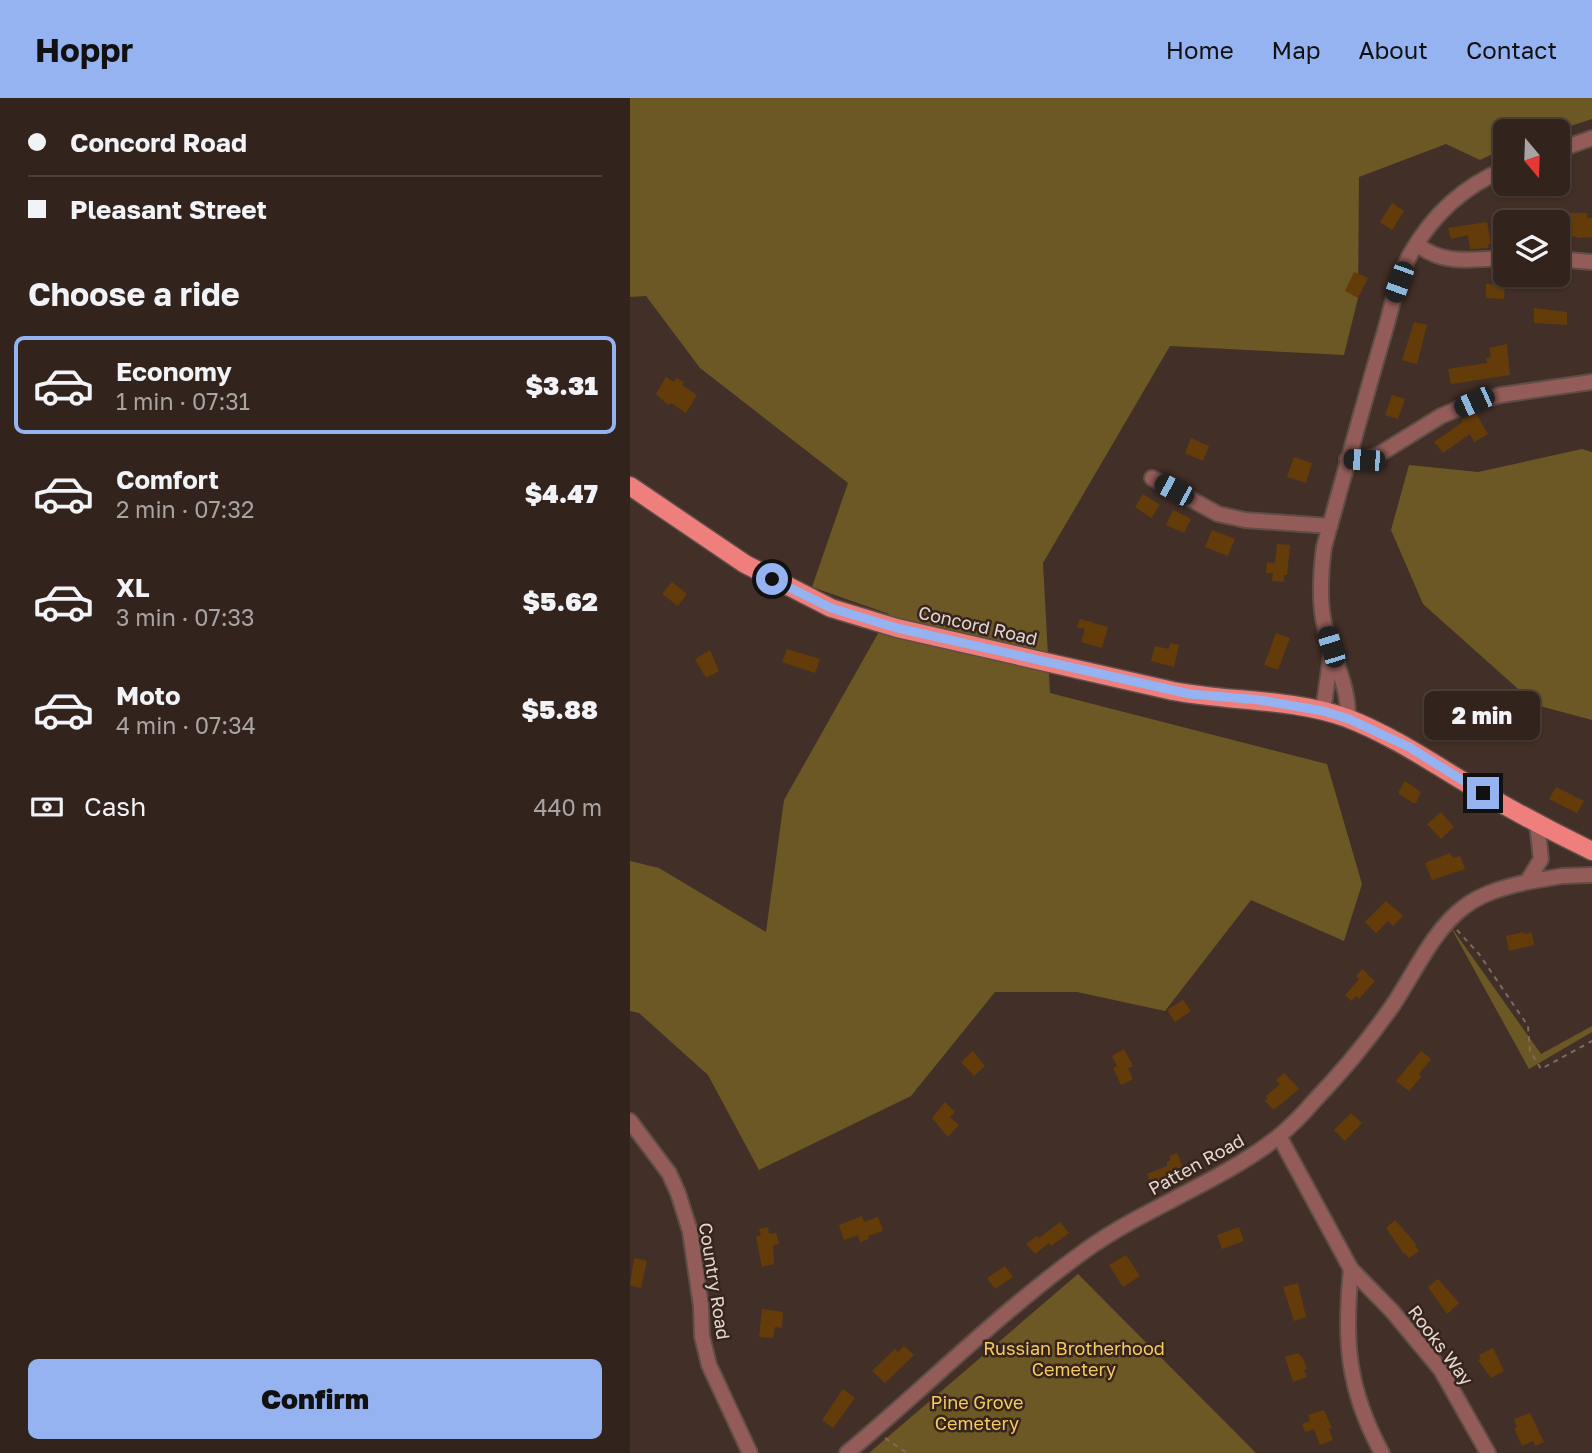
<!DOCTYPE html>
<meta charset="utf-8">
<style>
:root{--surface:#32231d;--page:#3d2f2a;--text:#f1f3f6;--muted:#a8a4a4;--line:#4d403b;--accent:#95b2f1}
body{margin:0;font-family:"Golos Text",sans-serif;background:var(--page);color:var(--text);height:100vh;display:flex;flex-direction:column;font-size:26px;white-space:nowrap}
*{box-sizing:border-box;margin:0}
p{font-size:23px;color:var(--muted)}
.icon{flex:none;width:38px;height:38px;fill:none;stroke:currentColor;stroke-width:2;stroke-linecap:round;stroke-linejoin:round}
.map{position:relative;flex:1;overflow:hidden}
.side{display:flex;flex-direction:column;background:var(--surface);width:630px}
.side>*{flex:none}
.guide{display:grid;align-content:center;height:154px;padding:0 28px;background:var(--surface)}
.needle{width:46px;rotate:161deg}
.buttons{position:absolute;left:863px;top:21px;display:grid;gap:14px}
.buttons a{display:grid;place-items:center;width:77px;height:77px;border-radius:10px;background:var(--surface);box-shadow:0 2px 5px #0004,0 0 0 2px var(--line);font-size:35px}
.end{position:absolute;width:32px;height:32px;margin:-16px;border:9px solid #95b2f1;background:#111;box-shadow:0 0 0 4px #111}
.from{border-radius:50%}
.bubble{position:absolute;height:49px;border-radius:10px;background:var(--surface);box-shadow:0 2px 5px #0004,0 0 0 2px var(--line);font-size:23px;font-weight:800;line-height:49px;text-align:center}
.car{position:absolute;width:21px;height:42px;margin:-21px -10px;border-radius:9px;box-shadow:0 0 5px 2px #0007;background:linear-gradient(#222 24%,#8ab4d8 0 40%,#222 0 76%,#8ab4d8 0 86%,#222 0)}
.guide b{display:flex;align-items:center;gap:24px;height:66px;font-size:26px}
.guide b+b{border-top:2px solid var(--line)}
.guide i{width:18px;height:18px;background:var(--text)}
ul{padding:0;list-style:none}
li{display:flex;align-items:center;gap:21px;height:98px;margin:0 14px 10px;padding:0 14px;border:4px solid transparent;border-radius:10px}
li div{flex:1}
li b{display:block;font-size:26px}
li em{font-style:normal;font-weight:800}
li.on{border-color:var(--accent)}
li>.icon{width:63px;height:63px;stroke-width:1.5}
h2{padding:0 28px;font-size:32px;line-height:84px}
.pay{display:flex;align-items:center;gap:18px;height:77px;padding:0 28px;font-size:26px}
.pay p{margin-inline-start:auto}
.cta{display:flex;gap:14px;margin-top:auto;padding:14px 28px}
.cta a{flex:1;height:80px;border-radius:10px;background:var(--accent);color:#111;font-size:28px;font-weight:800;line-height:80px;text-align:center}
header{display:flex;align-items:center;gap:42px;box-sizing:border-box;height:98px;padding:0 35px;background:var(--accent);color:#111}
header strong{font-size:33px}
nav{display:flex;gap:38px;margin-inline-start:auto;font-size:24px}
main{display:flex;flex:1;min-height:0}
.map>svg:first-child{display:block}
</style>
<header>
<strong>Hoppr</strong>
<nav><a>Home</a><a>Map</a><a>About</a><a>Contact</a></nav>
</header>
<main>
<section class="side">
<div class="guide">
<b><i class="from"></i>Concord Road</b>
<b><i></i>Pleasant Street</b>
</div>
<h2>Choose a ride</h2>
<ul>
<li class="on"><svg class="icon" aria-label="car" viewBox="0 0 24 24"><path d="M5 17H2v-5l4-1 3-4h7l3 4 3 1v5h-3M9 17h6M6 11h13"/><circle cx="7" cy="17" r="2"/><circle cx="17" cy="17" r="2"/></svg><div><b>Economy</b><p>1 min · 07:31</p></div><em>$3.31</em></li>
<li><svg class="icon" aria-label="car" viewBox="0 0 24 24"><path d="M5 17H2v-5l4-1 3-4h7l3 4 3 1v5h-3M9 17h6M6 11h13"/><circle cx="7" cy="17" r="2"/><circle cx="17" cy="17" r="2"/></svg><div><b>Comfort</b><p>2 min · 07:32</p></div><em>$4.47</em></li>
<li><svg class="icon" aria-label="car" viewBox="0 0 24 24"><path d="M5 17H2v-5l4-1 3-4h7l3 4 3 1v5h-3M9 17h6M6 11h13"/><circle cx="7" cy="17" r="2"/><circle cx="17" cy="17" r="2"/></svg><div><b>XL</b><p>3 min · 07:33</p></div><em>$5.62</em></li>
<li><svg class="icon" aria-label="car" viewBox="0 0 24 24"><path d="M5 17H2v-5l4-1 3-4h7l3 4 3 1v5h-3M9 17h6M6 11h13"/><circle cx="7" cy="17" r="2"/><circle cx="17" cy="17" r="2"/></svg><div><b>Moto</b><p>4 min · 07:34</p></div><em>$5.88</em></li>
</ul>
<div class="pay"><svg class="icon" aria-label="cash" viewBox="0 0 24 24"><path d="M3 7h18v10H3z"/><circle cx="12" cy="12" r="2"/></svg>Cash<p>440 m</p></div>
<div class="cta"><a>Confirm</a></div>
</section>
<div class="map">
<svg width="962" height="1355" viewBox="0 0 962 1355">
<rect width="100%" height="100%" fill="#422f27"/>
<g fill="#6c5824">
<path d="M0,0H962V21L925,33H875V50L850,62L816,46L729,79L728,200L714,257L540,248L413,465L420,595L697,666L732,786L714,843L621,802L535,913L447,894H365L281,998L129,1072L78,977L9,915L0,913V763L29,770L136,834L154,702L259,516L182,489L218,385L70,270L16,198L0,199Z"/>
<path d="M952,351L962,354V622L906,607L793,506L761,432L779,367L848,374Z"/>
<path d="M819,826L911,956L962,928V934L899,971Z"/>
<path d="M448,1176L626,1355H239Z"/>
</g>
<g fill="#643c0a">
<path d="M762,105L774,113L762,132L750,124Z"/>
<path d="M931,115H957V120H962V139L950,140L928,135V120L931,121Z"/>
<path d="M857,124L861,146H858L859,150L840,151L838,137L821,141L818,130Z"/>
<path d="M724,174L738,180L728,200L715,193Z"/>
<path d="M856,186L875,187L874,201L856,200Z"/>
<path d="M904,210L937,214V227L904,225Z"/>
<path d="M784,224L797,227L787,266L772,262Z"/>
<path d="M877,246L880,277L821,286L818,271L857,265L856,260L861,259L859,250Z"/>
<path d="M36,279L44,284L46,280L54,284L52,287L67,297L56,315L41,305L38,307L26,296Z"/>
<path d="M762,297L775,301L768,321L755,317Z"/>
<path d="M845,314L858,336L844,344L840,336L813,355L804,344L833,324L831,321Z"/>
<path d="M561,340L579,348L573,363L555,355Z"/>
<path d="M664,359L682,365L676,385L657,379Z"/>
<path d="M513,396L530,407L521,420L505,409Z"/>
<path d="M543,412L561,421L554,435L536,427Z"/>
<path d="M582,432L605,441L598,458L575,449Z"/>
<path d="M647,446L660,447L657,477H654V484L642,483L643,475H636L637,464L645,465Z"/>
<path d="M42,484L57,496L48,508L32,496Z"/>
<path d="M450,521L478,529L472,550L451,544L455,531L447,529Z"/>
<path d="M646,535L660,540L648,572L634,567Z"/>
<path d="M540,545L549,547L544,569L521,563L525,548L539,551Z"/>
<path d="M157,551L190,561L185,575L152,564Z"/>
<path d="M80,552L89,573L76,580L65,561Z"/>
<path d="M775,683L791,694L786,705H783L769,696V693Z"/>
<path d="M926,689L954,703L947,715L919,701Z"/>
<path d="M811,714L824,729L811,741L797,726Z"/>
<path d="M820,755L823,760L830,758L835,771L802,782L795,765Z"/>
<path d="M756,803L773,818L763,828L758,823L746,835L735,824Z"/>
<path d="M893,834L894,836L902,835L904,847L879,853L876,838Z"/>
<path d="M732,871L745,883L729,901L726,898L721,903L715,897L729,881L726,878Z"/>
<path d="M553,902L561,913L545,924L537,912Z"/>
<path d="M494,951L503,968L498,970L503,981L491,987L483,970L487,968L482,958Z"/>
<path d="M343,953L355,968L344,978L331,964Z"/>
<path d="M791,953L801,961L789,976L792,978L779,993L766,983Z"/>
<path d="M654,975L669,991L644,1012L635,1003L638,1000L636,998L650,986L646,982Z"/>
<path d="M315,1004L325,1014L320,1019L329,1027L318,1039L302,1020Z"/>
<path d="M721,1015L732,1025L715,1043L704,1032Z"/>
<path d="M547,1055L558,1082L551,1085L547,1076V1079L523,1089L517,1076L537,1068V1064L541,1062L539,1058Z"/>
<path d="M232,1118L234,1124L248,1119L253,1133L238,1138L239,1141L230,1144L228,1137L214,1142L209,1127Z"/>
<path d="M765,1122L786,1146L785,1147L789,1153L779,1160L775,1155L774,1156L756,1130Z"/>
<path d="M430,1124L439,1135L421,1148L419,1145L405,1156L396,1146L407,1138L409,1140Z"/>
<path d="M138,1129L139,1136L146,1135L149,1146L143,1147L144,1166L132,1169L126,1138H131L129,1131Z"/>
<path d="M609,1129L614,1143L592,1151L587,1137Z"/>
<path d="M496,1157L510,1178L493,1189L479,1167Z"/>
<path d="M4,1160L17,1163L11,1190L0,1187Z"/>
<path d="M375,1168L383,1179L365,1191L357,1180Z"/>
<path d="M808,1181L829,1205L817,1216L798,1189Z"/>
<path d="M668,1185L676,1219L664,1223L653,1189Z"/>
<path d="M132,1211L153,1214L152,1230L145,1229L143,1240L129,1239Z"/>
<path d="M274,1248L284,1257L255,1285L242,1273L265,1251L268,1254Z"/>
<path d="M863,1250L874,1273L861,1280L848,1262L851,1261L849,1257Z"/>
<path d="M668,1255L673,1260L677,1271L674,1272L677,1279L663,1284L655,1259Z"/>
<path d="M213,1291L225,1300L203,1330L192,1322Z"/>
<path d="M694,1312L702,1330L699,1331L703,1342L690,1347L684,1331L675,1334L672,1326L680,1323L678,1317Z"/>
<path d="M900,1315L914,1344L905,1348L903,1343L892,1348L884,1330L887,1329L884,1321Z"/>
</g>
<g fill="none" stroke-linecap="round" stroke-linejoin="round">
<defs>
<g id="minor">
<path d="M928,52L962,40"/>
<path d="M787,146C813,168 843,161 875,160"/>
<path d="M928,161L962,164"/>
<path d="M717,361L734,362L748,357L811,318L844,304L871,297L962,284"/>
<path d="M522,380L588,416L615,422L700,428"/>
<path d="M693,613L701,557"/>
<path d="M718,621C719,582 699,556 693,520C689,496 691,472 694,449C714,378 733,307 754,236C762,209 767,180 781,155C803,116 834,88 875,71"/>
<path d="M897,784L932,778L962,777"/>
<path d="M0,1023L39,1075L48,1095L60,1133L71,1208L72,1238L79,1267L120,1355"/>
<path d="M649,1038L721,1171L762,1213L811,1272L858,1355"/>
<path d="M721,1171C714,1242 717,1291 752,1355"/>
<path d="M217,1355C297,1288 371,1213 456,1152C516,1109 589,1085 648,1039C661,1028 674,1015 685,1002C713,973 740,940 763,907C784,876 803,832 834,809C852,795 875,789 897,784L911,761L907,726"/>
</g>
<path id="major" d="M0,388L115,466L201,510L267,530L543,593C600,604 661,600 717,620C766,639 808,669 853,695C889,716 925,735 962,753"/>
</defs>
<use href="#minor" stroke="#5f4d46" stroke-width="18"/>
<use href="#major" stroke="#5f4d46" stroke-width="21"/>
<g stroke="#7c6b64" stroke-width="2" stroke-dasharray="5 5" stroke-linecap="butt">
<path d="M827,832L849,856L898,928L900,953L911,971L962,943"/>
<path d="M255,1340L277,1355"/>
</g>
<use href="#minor" stroke="#935c59" stroke-width="14"/>
<use href="#major" stroke="#ef7f7c" stroke-width="18"/>
</g>
<g fill="none" stroke-linecap="round" stroke-linejoin="round">
<path stroke="#95b2f1" stroke-width="9" d="M142,481L201,510L267,530L560,596L630,602L693,613L719,621L779,649L853,695"/>
</g>
<g text-anchor="middle" dominant-baseline="central" stroke-width="5" stroke-linejoin="round" paint-order="stroke">
<g font-size="18" fill="#e4d7d2" stroke="#37251d">
<text transform="translate(348 527) rotate(13)">Concord Road</text>
<text transform="translate(566 1066) rotate(-29)">Patten Road</text>
<text transform="translate(85 1183) rotate(81)">Country Road</text>
<text transform="translate(811 1247) rotate(53)">Rooks Way</text>
</g>
<g font-size="18" fill="#f5cb61" stroke="#37251d">
<text x="444" y="1250">Russian Brotherhood<tspan x="444" dy="21">Cemetery</tspan></text>
<text x="347" y="1304">Pine Grove<tspan x="347" dy="21">Cemetery</tspan></text>
</g>
</g>
</svg>
<div class="buttons">
<a><svg class="needle" viewBox="-14 -14 28 28"><path d="M0-13l5 13h-10z" fill="#e53935"/><path d="M0 13l5-13h-10z" fill="#a8a4a4"/></svg></a>
<a><svg class="icon" aria-label="layers" viewBox="0 0 24 24"><path d="M12 4l9 5-9 5-9-5zM3 14l9 5 9-5"/></svg></a>
</div>
<i class="end from" style="left:142px;top:481px"></i>
<i class="end" style="left:853px;top:695px"></i>
<div class="bubble" style="left:794px;top:593px;width:116px">2 min</div>
<i class="car" style="left:769px;top:184px;rotate:200deg"></i>
<i class="car" style="left:844px;top:304px;rotate:246deg"></i>
<i class="car" style="left:734px;top:362px;rotate:273deg"></i>
<i class="car" style="left:544px;top:392px;rotate:298deg"></i>
<i class="car" style="left:701px;top:549px;rotate:343deg"></i>
</div>
</main>
